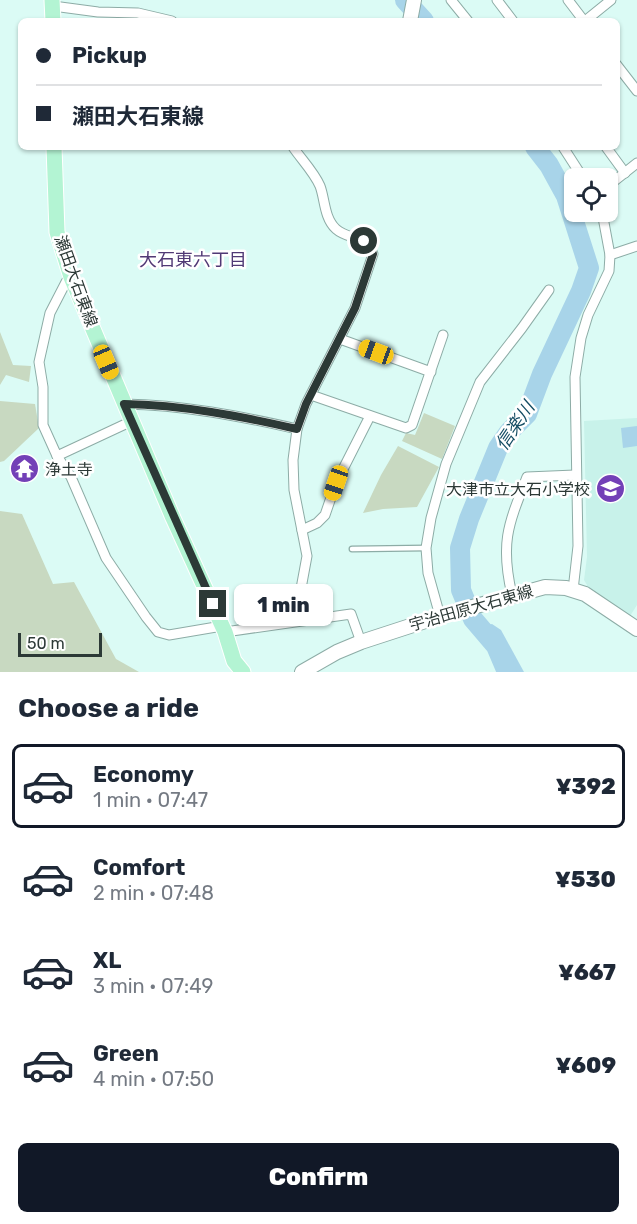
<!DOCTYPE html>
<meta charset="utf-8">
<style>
:root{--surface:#fff;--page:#f2f2f3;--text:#1f2937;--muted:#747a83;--line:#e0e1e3;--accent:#111827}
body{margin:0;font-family:Rubik,"Noto Sans JP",sans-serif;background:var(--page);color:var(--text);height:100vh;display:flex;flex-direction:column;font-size:22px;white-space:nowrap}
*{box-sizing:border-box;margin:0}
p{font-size:20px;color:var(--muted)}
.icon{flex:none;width:33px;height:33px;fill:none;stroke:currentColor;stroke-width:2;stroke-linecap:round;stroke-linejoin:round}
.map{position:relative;height:672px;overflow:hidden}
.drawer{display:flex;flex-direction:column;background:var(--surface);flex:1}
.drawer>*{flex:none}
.hud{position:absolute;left:18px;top:18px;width:602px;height:132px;border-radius:9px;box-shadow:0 2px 4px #0004;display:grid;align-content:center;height:132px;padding:0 18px;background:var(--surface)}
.fabs{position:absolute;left:564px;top:168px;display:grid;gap:12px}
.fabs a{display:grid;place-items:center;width:54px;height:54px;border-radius:9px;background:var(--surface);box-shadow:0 2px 4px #0004;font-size:30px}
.scale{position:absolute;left:18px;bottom:15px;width:84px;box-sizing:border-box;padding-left:6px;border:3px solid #2c3936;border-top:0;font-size:16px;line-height:21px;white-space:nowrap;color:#2c3936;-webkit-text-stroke:4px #fff;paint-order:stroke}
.end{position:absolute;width:27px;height:27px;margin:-14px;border:8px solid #2c3936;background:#fff;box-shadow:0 0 0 3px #fff}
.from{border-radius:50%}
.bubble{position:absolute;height:42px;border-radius:9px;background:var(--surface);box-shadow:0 2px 4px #0004;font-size:20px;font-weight:800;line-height:42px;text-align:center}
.car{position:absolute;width:18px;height:36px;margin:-18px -9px;border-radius:8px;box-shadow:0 0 4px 2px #0007;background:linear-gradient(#f5c518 24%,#345 0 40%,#f5c518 0 76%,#345 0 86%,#f5c518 0)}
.hud b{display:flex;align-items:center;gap:21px;height:57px;font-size:22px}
.hud b+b{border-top:2px solid var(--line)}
.hud i{width:15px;height:15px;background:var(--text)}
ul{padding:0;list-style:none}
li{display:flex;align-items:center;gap:18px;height:84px;margin:0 12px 9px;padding:0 6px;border:3px solid transparent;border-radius:9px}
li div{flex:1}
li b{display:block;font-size:22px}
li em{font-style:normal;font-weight:800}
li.on{border-color:var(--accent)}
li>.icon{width:54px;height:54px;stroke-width:1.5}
h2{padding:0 18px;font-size:27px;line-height:72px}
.cta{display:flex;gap:12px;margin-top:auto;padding:12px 18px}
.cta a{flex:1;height:69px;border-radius:9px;background:var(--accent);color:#fff;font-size:24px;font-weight:800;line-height:69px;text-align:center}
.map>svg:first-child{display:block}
</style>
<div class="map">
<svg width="637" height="672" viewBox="0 0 637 672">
<rect width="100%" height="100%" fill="#dbfbf5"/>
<path fill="#c8f2ea" d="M637,418V605L630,616L586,589L587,585L584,580L587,557L584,421Z"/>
<g fill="#c8d9c1">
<path d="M0,332L13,365L31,366L29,382L6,375L0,385Z"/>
<path d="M0,401L35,404L39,428L4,461L0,462Z"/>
<path d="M424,413L455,426L442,459L402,441L406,433L415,435Z"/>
<path d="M398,446L439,467L417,507L383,509L363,513L381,475Z"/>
<path d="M0,511L22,514L53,584L74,582L116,659L139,672H0Z"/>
</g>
<g fill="#a8d4e9">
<path d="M637,426V446L623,448L621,428Z"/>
<path d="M492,624L501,630L524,672H502L481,627Z"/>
</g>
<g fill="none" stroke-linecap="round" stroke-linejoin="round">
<g stroke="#a8d4e9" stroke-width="20">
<path d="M405,0L424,21"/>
<path d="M507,672L496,646L473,619L461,590L460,548L469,519L498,448L509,432L527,414L542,374L581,291L589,268L566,196L549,165L535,147"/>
</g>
<defs>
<path id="lane" d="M352,549L426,548"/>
<g id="street">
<path d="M451,0L468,21"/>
<path d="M497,0L513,21"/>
<path d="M568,0L584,21"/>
<path d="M53,6L98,12L138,13L172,21"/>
<path d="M585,21L611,0"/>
<path d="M616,64L637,91"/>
<path d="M293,147C301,159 314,172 320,186C325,199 324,218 336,229C348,240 367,235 373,254L355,308L306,404L297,429L293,460L294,490L307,556L295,621"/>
<path d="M563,147L583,178"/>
<path d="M606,147L625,173"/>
<path d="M608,186L637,163"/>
<path d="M610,255L637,246"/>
<path d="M71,277L66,282L50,313L39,362L43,387V425L57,456L71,477L106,558L146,617L158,632L169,635L222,626"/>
<path d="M340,339L431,372"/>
<path d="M311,395L406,428L412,425L443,335"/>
<path d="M124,404C183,405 240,416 297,429"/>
<path d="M57,456L132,421"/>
<path d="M302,530L317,523L325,515L336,483L370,416"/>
<path d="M573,590L578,546L575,377L581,338L588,315L609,271L610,255L602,212"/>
<path d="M512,595C500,543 508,525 527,477L575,475"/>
<path d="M440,616L428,573L426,548L431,518L446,464L480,382L522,328L549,290"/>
<path d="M225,632L351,614L361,642"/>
</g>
<g id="secondary">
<path d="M410,21L414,0"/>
<path d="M302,672L337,652L361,642L447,614L545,587L566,588L585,594L637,629"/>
</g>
<g id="primary">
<path d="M52,0L53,21"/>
<path d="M54,147L57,232L71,277L173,518L225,632L234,661L243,672"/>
</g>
</defs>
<use href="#lane" stroke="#8daca6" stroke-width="7"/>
<use href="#street" stroke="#8daca6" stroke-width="11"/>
<use href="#secondary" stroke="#8daca6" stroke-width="16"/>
<use href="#primary" stroke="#fff" stroke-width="17"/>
<use href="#lane" stroke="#fff" stroke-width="4.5"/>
<use href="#street" stroke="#fff" stroke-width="9"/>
<use href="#secondary" stroke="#fff" stroke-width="14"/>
<use href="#primary" stroke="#b3f4d3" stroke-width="15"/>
</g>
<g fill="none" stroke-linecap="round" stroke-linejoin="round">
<path stroke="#2c3936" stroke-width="8" d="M213,604L124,404C183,405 240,416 297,429L306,404L355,308L373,254L370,246L364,241"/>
</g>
<defs>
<symbol id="temple-disc" viewBox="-11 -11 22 22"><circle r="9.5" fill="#7340b7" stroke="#fff"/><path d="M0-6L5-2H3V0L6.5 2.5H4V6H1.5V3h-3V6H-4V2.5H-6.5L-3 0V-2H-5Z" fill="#fff"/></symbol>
<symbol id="school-disc" viewBox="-11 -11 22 22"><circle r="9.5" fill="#7340b7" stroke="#fff"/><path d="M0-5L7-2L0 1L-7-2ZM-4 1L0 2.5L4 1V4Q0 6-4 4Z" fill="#fff"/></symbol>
</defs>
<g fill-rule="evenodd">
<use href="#temple-disc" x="8" y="452" width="33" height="33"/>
<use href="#school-disc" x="594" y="472" width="33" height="33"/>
</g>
<g text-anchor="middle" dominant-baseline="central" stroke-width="5" stroke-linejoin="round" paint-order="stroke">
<g font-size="16" fill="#2c3936" stroke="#fff">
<text transform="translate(76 281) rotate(70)">瀬田大石東線</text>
<text transform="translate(471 608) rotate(-16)">宇治田原大石東線</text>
</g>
<g font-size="16" fill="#2c3936" stroke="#fff" text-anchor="start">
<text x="45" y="469">浄土寺</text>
<text x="590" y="489" text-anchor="end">大津市立大石小学校</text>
</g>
<g font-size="18" fill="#503975" stroke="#fff">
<text x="193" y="260">大石東六丁目</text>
</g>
<g font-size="18" font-style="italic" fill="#154d64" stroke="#fff">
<text transform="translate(515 426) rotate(-56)">信楽川</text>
</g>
</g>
</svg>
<div class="fabs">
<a><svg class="icon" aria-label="locate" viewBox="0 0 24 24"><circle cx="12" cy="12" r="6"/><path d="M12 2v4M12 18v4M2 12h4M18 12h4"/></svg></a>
</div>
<div class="scale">50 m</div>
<i class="end from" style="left:364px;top:241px"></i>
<i class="end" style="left:213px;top:604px"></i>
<div class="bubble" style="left:234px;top:584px;width:99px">1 min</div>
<i class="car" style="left:376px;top:352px;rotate:290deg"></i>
<i class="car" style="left:106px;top:362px;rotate:157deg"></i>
<i class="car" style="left:336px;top:483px;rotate:199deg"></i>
<div class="hud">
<b><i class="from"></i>Pickup</b>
<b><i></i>瀬田大石東線</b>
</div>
</div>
<section class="drawer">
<h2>Choose a ride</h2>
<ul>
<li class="on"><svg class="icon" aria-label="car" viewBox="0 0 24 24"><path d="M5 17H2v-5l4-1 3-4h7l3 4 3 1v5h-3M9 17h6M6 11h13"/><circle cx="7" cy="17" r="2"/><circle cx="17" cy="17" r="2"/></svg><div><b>Economy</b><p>1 min · 07:47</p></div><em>¥392</em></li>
<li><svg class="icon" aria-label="car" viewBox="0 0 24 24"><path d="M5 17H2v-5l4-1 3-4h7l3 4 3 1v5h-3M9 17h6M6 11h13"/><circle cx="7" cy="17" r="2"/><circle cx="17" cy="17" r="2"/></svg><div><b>Comfort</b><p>2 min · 07:48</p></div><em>¥530</em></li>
<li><svg class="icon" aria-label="car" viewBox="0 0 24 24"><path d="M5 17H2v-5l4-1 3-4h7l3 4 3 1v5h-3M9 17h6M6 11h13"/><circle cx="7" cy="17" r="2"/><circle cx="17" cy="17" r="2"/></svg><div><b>XL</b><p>3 min · 07:49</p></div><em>¥667</em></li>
<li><svg class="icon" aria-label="car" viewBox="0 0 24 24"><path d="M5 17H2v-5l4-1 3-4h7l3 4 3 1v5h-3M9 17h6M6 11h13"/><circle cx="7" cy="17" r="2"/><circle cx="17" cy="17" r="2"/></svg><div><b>Green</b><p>4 min · 07:50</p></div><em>¥609</em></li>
</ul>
<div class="cta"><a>Confirm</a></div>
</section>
